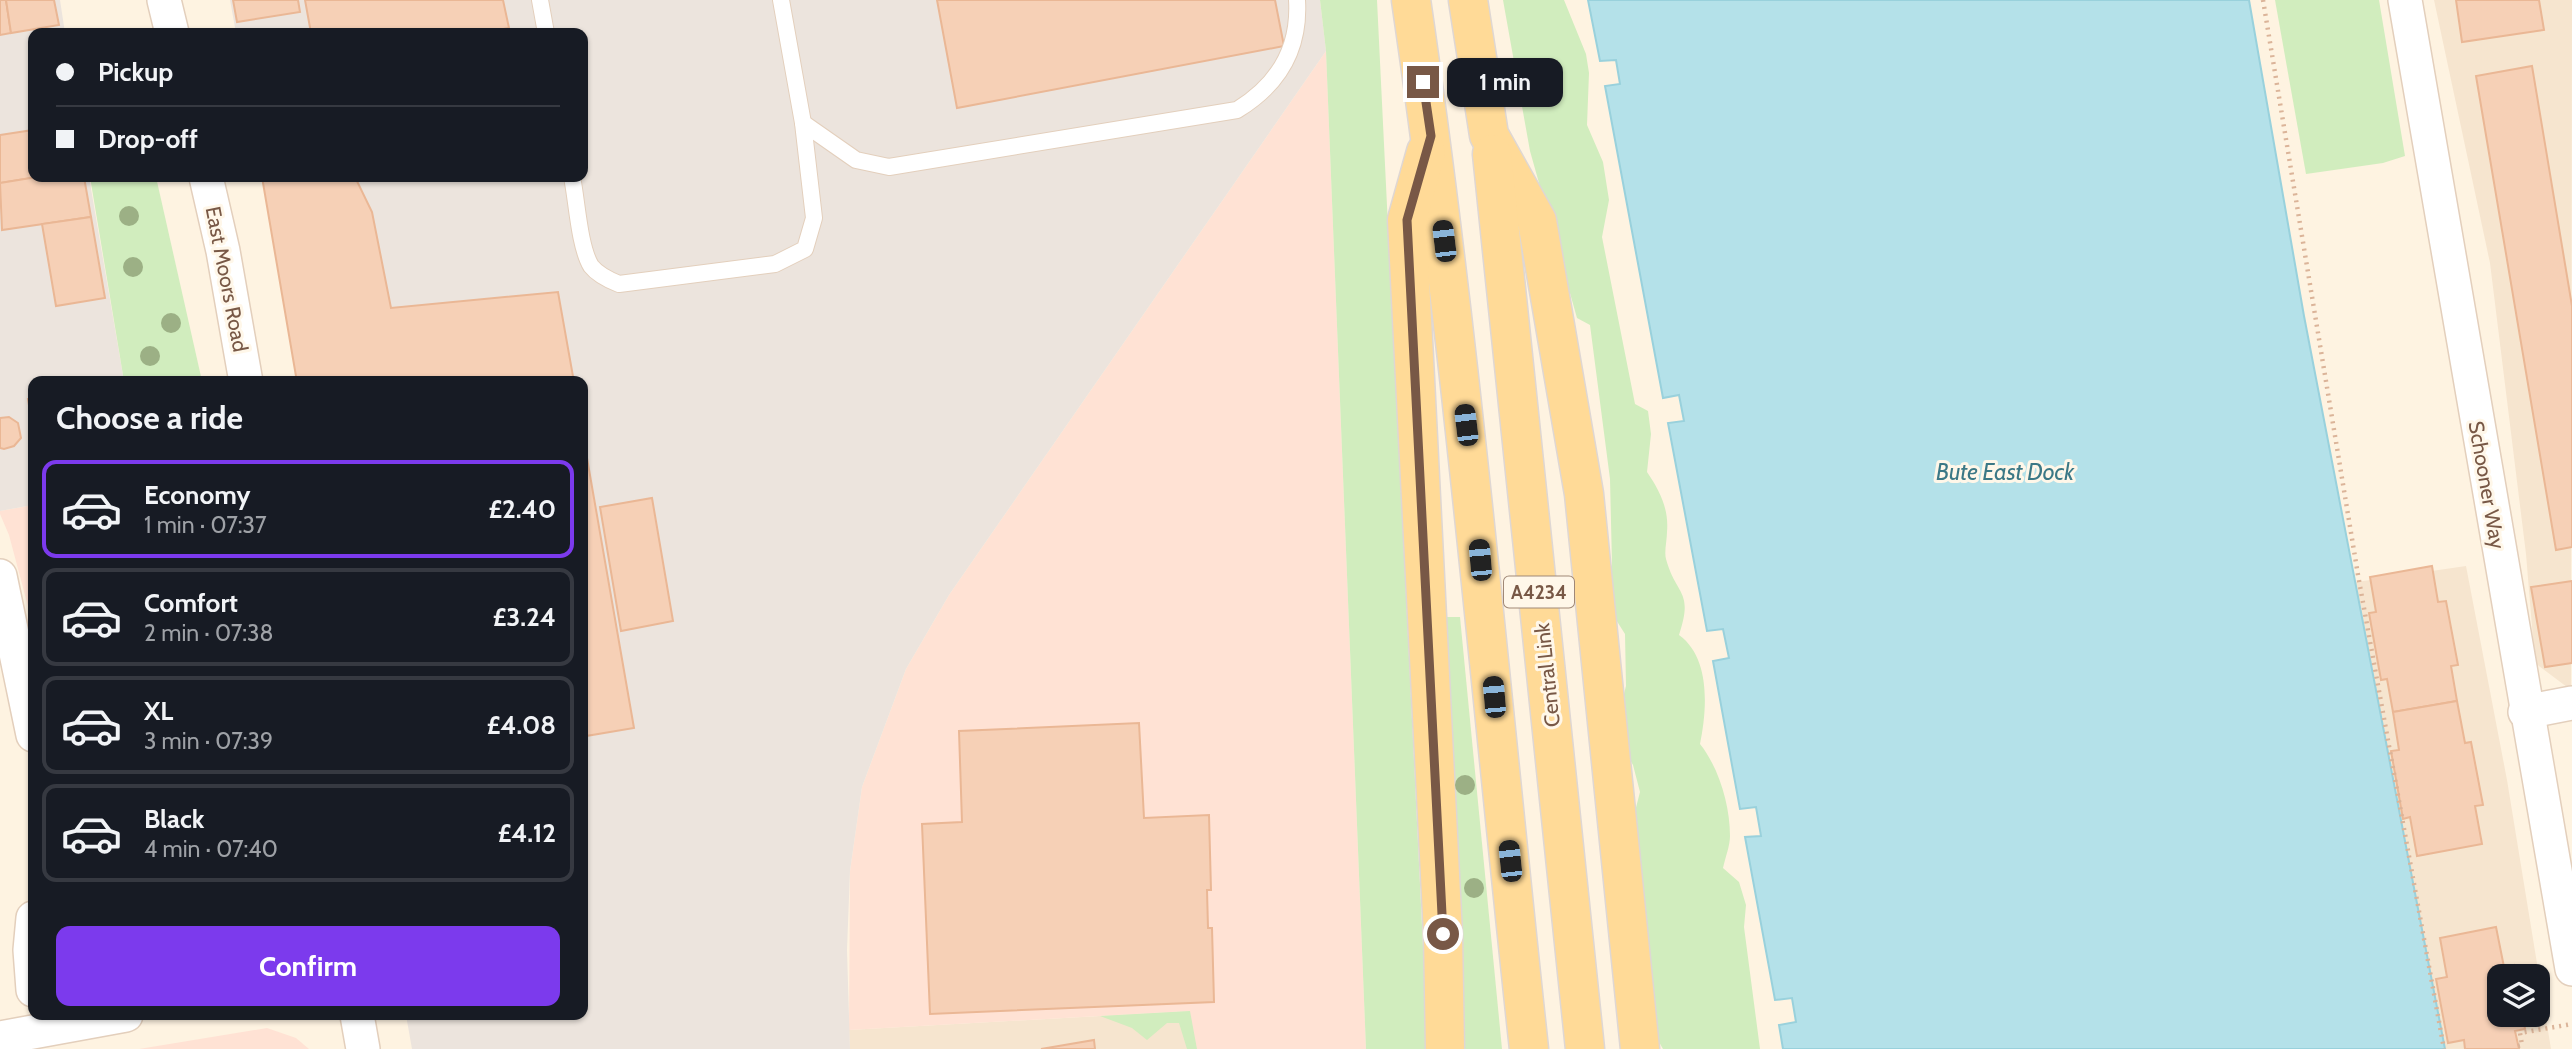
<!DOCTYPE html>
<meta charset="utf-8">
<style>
:root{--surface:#171b24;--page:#242831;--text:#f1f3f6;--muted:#9ea1a6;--line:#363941;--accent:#7c3aed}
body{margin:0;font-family:Cabin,sans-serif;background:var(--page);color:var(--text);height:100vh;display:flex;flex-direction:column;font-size:26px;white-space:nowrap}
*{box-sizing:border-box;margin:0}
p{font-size:23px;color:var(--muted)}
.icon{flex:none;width:38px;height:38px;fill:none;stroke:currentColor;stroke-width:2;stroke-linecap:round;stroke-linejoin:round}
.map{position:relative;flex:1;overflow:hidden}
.details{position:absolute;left:28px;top:376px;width:560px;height:644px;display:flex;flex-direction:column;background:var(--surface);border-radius:14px;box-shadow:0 2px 5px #0004}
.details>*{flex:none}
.hud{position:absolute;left:28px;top:28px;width:560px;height:154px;border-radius:14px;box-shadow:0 2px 5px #0004;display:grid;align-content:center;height:154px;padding:0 28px;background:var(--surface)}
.fabs{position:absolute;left:2487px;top:964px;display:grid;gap:14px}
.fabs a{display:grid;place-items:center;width:63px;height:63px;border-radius:14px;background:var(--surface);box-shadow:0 2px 5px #0004;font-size:35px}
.end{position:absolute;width:32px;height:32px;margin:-16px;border:9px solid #785846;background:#fff;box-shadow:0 0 0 4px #fff}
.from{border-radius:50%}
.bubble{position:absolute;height:49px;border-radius:14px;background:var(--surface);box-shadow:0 2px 5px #0004;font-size:23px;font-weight:800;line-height:49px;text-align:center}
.car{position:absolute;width:21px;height:42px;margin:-21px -10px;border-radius:9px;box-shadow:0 0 5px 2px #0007;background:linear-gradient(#222 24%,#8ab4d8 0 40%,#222 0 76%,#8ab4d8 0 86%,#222 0)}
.hud b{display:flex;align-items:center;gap:24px;height:66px;font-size:26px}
.hud b+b{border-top:2px solid var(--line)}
.hud i{width:18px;height:18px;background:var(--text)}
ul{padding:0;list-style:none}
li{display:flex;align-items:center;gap:21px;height:98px;margin:0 14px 10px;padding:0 14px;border:4px solid var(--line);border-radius:14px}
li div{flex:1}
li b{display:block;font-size:26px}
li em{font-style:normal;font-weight:800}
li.active{border-color:var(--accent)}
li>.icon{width:63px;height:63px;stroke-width:1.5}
h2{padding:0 28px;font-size:32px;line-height:84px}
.primary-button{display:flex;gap:14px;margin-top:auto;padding:14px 28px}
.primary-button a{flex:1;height:80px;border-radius:14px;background:var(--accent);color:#fff;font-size:28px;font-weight:800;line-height:80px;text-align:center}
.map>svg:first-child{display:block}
</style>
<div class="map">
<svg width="2572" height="1049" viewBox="0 0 2572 1049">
<rect width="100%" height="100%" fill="#fef3e1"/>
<g fill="#f6e5cf" fill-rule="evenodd">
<path d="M2434,0H2572L2571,690L2535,663L2526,554L2490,263Z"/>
<path d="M2466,566L2507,780L2551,1049H2436L2343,584ZM2499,976H2538V1015H2499Z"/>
<path d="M1190,1011L1197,1049H850L849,1030Z"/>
</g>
<g fill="#ffe2d4">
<path d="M1326,51L1366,1049H1197L1189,1011L849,1030L850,871L862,787L906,669L949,595Z"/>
<path d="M33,505V625L9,535L0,514V511Z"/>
<path d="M267,1028L296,1038L309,1049H139Z"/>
</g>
<g fill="#ece4dd">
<path d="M0,0H60L65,33H33V177H89L124,381L33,382V505L0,511Z"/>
<path d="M230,0H1320L1326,51L949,595L906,669L862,787L850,871L847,950L850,1049H412L406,1015H583V714L587,736L634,728L583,435V382L574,381L558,292L391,308L372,212L355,177H583V33H236Z"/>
</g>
<g fill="#d1edbe">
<path d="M1320,0H1377L1428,1049H1366L1326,51Z"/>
<path d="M1503,0H1564L1586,54L1589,73L1587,125L1603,162L1609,200L1602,237L1635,404L1648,411L1651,434L1647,472C1660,491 1669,509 1667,532C1667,540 1664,552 1666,559C1676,596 1694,590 1679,635C1711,658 1707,710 1700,744C1719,768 1730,805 1730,836C1730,846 1725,858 1723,868L1739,882L1746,905L1744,927L1760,1049H1663L1655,1035L1630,831L1640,792L1633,765L1621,744L1617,721L1626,686L1625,634L1613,615L1607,590L1612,564L1610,479L1590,325L1577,318L1530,151Z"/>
<path d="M2275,0H2379L2405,156L2383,163L2306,174Z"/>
<path d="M90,177H156L202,381H124Z"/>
<path d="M1442,617H1460L1502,1049H1458Z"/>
<path d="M1190,1011L1197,1049H1187L1179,1023H1167L1147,1040L1132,1028L1100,1016Z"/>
</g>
<path fill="#b4e1e9" stroke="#99d1dc" stroke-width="2" d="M1588,0H2249L2304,316L2445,1049H1783L1779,1025L1796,1022L1792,998L1775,1000L1745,837L1761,836L1756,807L1740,809L1713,661L1729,658L1723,629L1707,631L1668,423L1684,421L1679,395L1663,398L1605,86L1620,84L1616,60L1600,61Z"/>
<g fill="#f6d0b6" stroke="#eab795" stroke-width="2">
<path d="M0,0H6L11,33L0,35Z"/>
<path d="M6,0H54L59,25L11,33Z"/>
<path d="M233,0H298L300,12L237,22Z"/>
<path d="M305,0H503L509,28L480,33H311Z"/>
<path d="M937,0H1275L1284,46L957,108Z"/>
<path d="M2456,0H2539L2544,30L2462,42Z"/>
<path d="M2532,66L2572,306V547L2556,550L2476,76Z"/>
<path d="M33,130V177H37L0,183V135Z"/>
<path d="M37,177H84L91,217L2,230L0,183Z"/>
<path d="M262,177H355L372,212L391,308L558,292L574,382H297Z"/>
<path d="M91,217L105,298L56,306L42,224Z"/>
<path d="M33,398V430L28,399Z"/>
<path d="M9,417L18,423L21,438L14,446L4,449L0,448V418Z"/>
<path d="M583,435L634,728L586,736L583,714Z"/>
<path d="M652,498L673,621L621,631L600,507Z"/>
<path d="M2432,566L2438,602L2446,601L2458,665L2451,666L2457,701L2393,712L2387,679L2381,680L2369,613L2376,612L2370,577Z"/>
<path d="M2572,581V663L2545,667L2531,587Z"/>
<path d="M2457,701L2465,743L2471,742L2483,805L2475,806L2482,844L2417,856L2410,817L2403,819L2391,751L2399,750L2393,712Z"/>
<path d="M1139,723L1144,818L1209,815L1211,890H1207L1208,928H1212L1214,1002L930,1014L922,824L962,822L959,731Z"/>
<path d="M2496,927L2504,967L2514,965L2516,976H2499V1015H2523L2525,1029L2515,1031L2519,1049H2465L2464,1040L2448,1043L2436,979L2447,977L2440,938Z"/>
<path d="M1094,1040L1095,1049H1041Z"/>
</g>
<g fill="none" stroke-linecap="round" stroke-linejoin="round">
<defs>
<g id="lane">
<path d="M540,0L546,33"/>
<path d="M803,123L856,160L889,167L1237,110C1278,85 1300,49 1297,0"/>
<path d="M572,177C577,201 579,246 591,266C598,275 609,280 619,284L775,264L805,249L814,218L803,123L781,0"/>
</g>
<g id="street">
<path d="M164,0L172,33"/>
<path d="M2405,0L2572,969"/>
<path d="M206,177L223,251L246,382"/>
<path d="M0,576L33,735"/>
<path d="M2525,712L2572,703"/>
<path d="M33,918L30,950L33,990"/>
<path d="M357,1015L363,1049"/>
<path d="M0,1038L126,1015"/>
</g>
<g id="primary">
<path d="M1411,0C1462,348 1491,699 1529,1049"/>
<path d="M1468,0L1489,135L1537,221L1584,494L1640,1049"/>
<path d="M1426,152L1407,220L1443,934L1445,1049"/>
<path d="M1492,154L1585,1049"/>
</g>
</defs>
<use href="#lane" stroke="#e3cfbc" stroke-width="18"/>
<use href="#street" stroke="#e3cfbc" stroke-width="36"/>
<use href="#primary" stroke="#dfd7d3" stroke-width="41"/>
<g stroke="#dbb499" stroke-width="4.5" stroke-dasharray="2 5" stroke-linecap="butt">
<path d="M2263,0L2358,575L2444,1049"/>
<path d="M2518,1046L2522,1045L2520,1033L2572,1024"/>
</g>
<use href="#lane" stroke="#fff" stroke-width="16"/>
<use href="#street" stroke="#fff" stroke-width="33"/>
<use href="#primary" stroke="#ffda97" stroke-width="38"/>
</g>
<g fill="#9cb085">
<circle cx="129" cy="216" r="10"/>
<circle cx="133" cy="267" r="10"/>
<circle cx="171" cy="323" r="10"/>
<circle cx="150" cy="356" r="10"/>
<circle cx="1465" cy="785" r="10"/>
<circle cx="1474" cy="888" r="10"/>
</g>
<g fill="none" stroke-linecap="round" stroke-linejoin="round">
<path stroke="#785846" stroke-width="9" d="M1423,82L1431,136L1407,220L1443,934"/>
</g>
<g text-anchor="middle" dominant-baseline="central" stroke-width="6" stroke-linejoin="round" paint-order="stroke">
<rect fill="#fff7e9" stroke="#a08877" stroke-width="2" x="1504" y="576.5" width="70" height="31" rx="5"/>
<g font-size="19" font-weight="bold" fill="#785846">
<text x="1539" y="592">A4234</text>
</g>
<g font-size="21" fill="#785846" stroke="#fff7e9">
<text transform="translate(227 279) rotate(79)">East Moors Road</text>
<text transform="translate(2487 485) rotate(80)">Schooner Way</text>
<text transform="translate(1547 675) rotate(-96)">Central Link</text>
</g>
<g font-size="23" font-style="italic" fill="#3b7886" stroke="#fff7e9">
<text x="2005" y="472">Bute East Dock</text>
</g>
</g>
</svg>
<div class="fabs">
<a><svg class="icon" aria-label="layers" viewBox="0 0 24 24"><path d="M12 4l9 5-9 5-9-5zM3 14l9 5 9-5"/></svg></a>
</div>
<i class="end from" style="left:1443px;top:934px"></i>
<i class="end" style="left:1423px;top:82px"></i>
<div class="bubble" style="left:1447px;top:58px;width:116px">1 min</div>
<i class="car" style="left:1444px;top:241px;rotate:353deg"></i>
<i class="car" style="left:1466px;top:425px;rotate:353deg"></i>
<i class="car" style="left:1480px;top:560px;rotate:355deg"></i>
<i class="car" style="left:1494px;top:697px;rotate:355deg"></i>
<i class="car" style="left:1510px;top:861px;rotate:354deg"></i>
<div class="hud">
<b><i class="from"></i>Pickup</b>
<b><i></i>Drop-off</b>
</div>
<section class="details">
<h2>Choose a ride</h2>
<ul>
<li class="active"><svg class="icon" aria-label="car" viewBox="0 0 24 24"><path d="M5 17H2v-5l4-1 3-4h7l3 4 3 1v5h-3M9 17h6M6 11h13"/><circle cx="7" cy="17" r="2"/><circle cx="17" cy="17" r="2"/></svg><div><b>Economy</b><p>1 min · 07:37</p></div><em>£2.40</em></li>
<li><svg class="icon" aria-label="car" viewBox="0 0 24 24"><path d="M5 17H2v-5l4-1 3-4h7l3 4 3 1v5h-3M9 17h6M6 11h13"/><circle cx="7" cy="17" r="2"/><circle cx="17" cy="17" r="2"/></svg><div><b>Comfort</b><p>2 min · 07:38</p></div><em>£3.24</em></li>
<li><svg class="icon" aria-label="car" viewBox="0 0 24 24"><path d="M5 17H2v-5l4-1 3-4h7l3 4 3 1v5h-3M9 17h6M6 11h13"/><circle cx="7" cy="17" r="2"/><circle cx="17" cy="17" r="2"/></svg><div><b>XL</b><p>3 min · 07:39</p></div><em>£4.08</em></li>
<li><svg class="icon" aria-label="car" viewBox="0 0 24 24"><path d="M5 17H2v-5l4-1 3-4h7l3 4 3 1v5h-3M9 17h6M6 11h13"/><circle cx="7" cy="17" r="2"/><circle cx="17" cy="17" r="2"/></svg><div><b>Black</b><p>4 min · 07:40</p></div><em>£4.12</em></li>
</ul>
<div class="primary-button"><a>Confirm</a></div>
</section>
</div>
